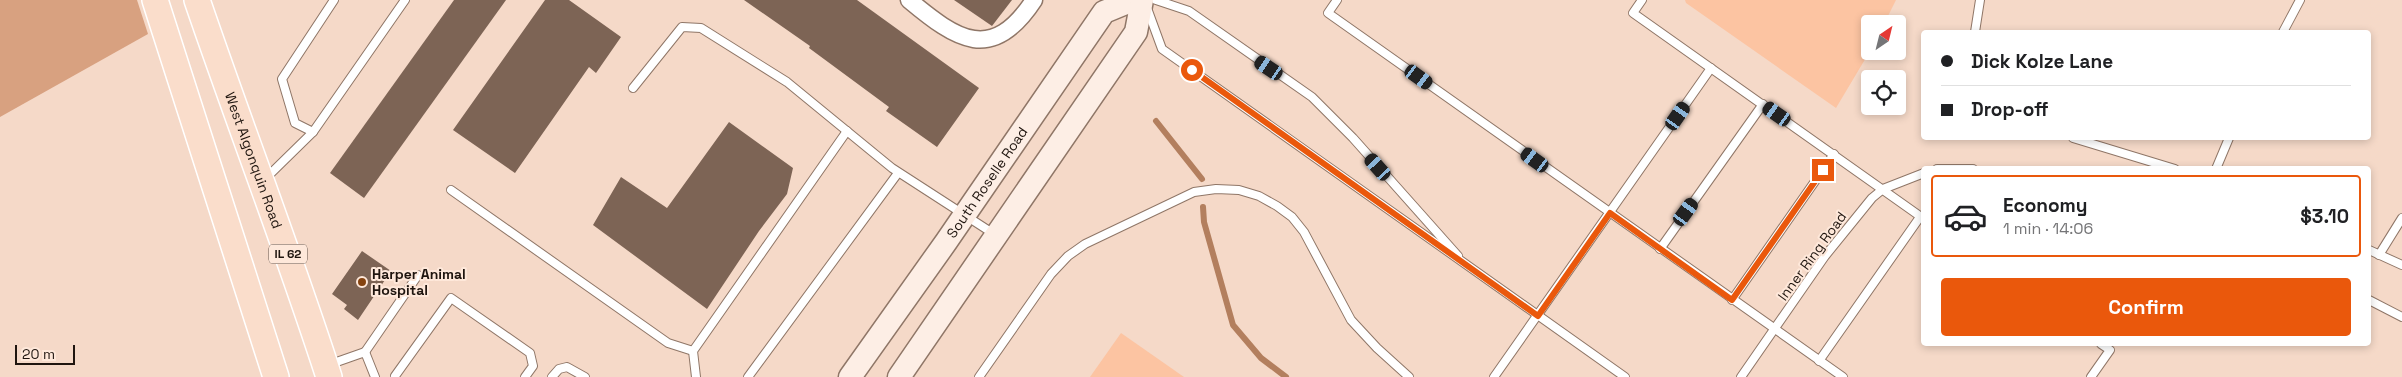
<!DOCTYPE html>
<meta charset="utf-8">
<style>
:root{--surface:#fff;--page:#f6f6f6;--text:#202124;--muted:#757577;--line:#e0e0e0;--accent:#ea580c}
body{margin:0;font-family:"Space Grotesk",sans-serif;background:var(--page);color:var(--text);height:100vh;display:flex;flex-direction:column;font-size:19px;white-space:nowrap}
*{box-sizing:border-box;margin:0}
p{font-size:16px;color:var(--muted)}
.icon{flex:none;width:28px;height:28px;fill:none;stroke:currentColor;stroke-width:2;stroke-linecap:round;stroke-linejoin:round}
.map{position:relative;flex:1;overflow:hidden}
.panel{position:absolute;left:1921px;top:166px;width:450px;height:180px;display:flex;flex-direction:column;background:var(--surface);border-radius:5px;box-shadow:0 2px 8px #0003}
.panel>*{flex:none}
.top-card{position:absolute;left:1921px;top:30px;width:450px;height:110px;border-radius:5px;box-shadow:0 2px 8px #0003;display:grid;align-content:center;height:110px;padding:0 20px;background:var(--surface)}
.needle{width:32px;rotate:35deg}
.buttons{position:absolute;left:1861px;top:15px;display:grid;gap:10px}
.buttons a{display:grid;place-items:center;width:45px;height:45px;border-radius:5px;background:var(--surface);box-shadow:0 2px 8px #0003;font-size:25px}
.scale{position:absolute;left:15px;bottom:12px;width:60px;box-sizing:border-box;padding-left:5px;border:2px solid #1f150f;border-top:0;font-size:14px;line-height:18px;white-space:nowrap;color:#1f150f;-webkit-text-stroke:4px #fee8da;paint-order:stroke}
.end{position:absolute;width:22px;height:22px;margin:-11px;border:6px solid #ea580c;background:#fff;box-shadow:0 0 0 2px #fff}
.from{border-radius:50%}
.car{position:absolute;width:15px;height:30px;margin:-15px -8px;border-radius:6px;box-shadow:0 0 4px 1px #0007;background:linear-gradient(#222 24%,#8ab4d8 0 40%,#222 0 76%,#8ab4d8 0 86%,#222 0)}
.top-card b{display:flex;align-items:center;gap:18px;height:48px;font-size:19px}
.top-card b+b{border-top:1px solid var(--line)}
.top-card i{width:12px;height:12px;background:var(--text)}
ul{padding:9px 0 0;list-style:none}
li{display:flex;align-items:center;gap:15px;height:82px;margin:0 10px 8px;padding:0 10px;border:2px solid var(--line);border-radius:5px}
li div{flex:1}
li b{display:block;font-size:19px}
li em{font-style:normal;font-weight:700}
li.active{border-color:var(--accent)}
li>.icon{width:45px;height:45px;stroke-width:1.5}
.action{display:flex;gap:10px;margin-top:auto;padding:10px 20px}
.action a{flex:1;height:58px;border-radius:5px;background:var(--accent);color:#fff;font-size:20px;font-weight:700;line-height:58px;text-align:center}
.map>svg:first-child{display:block}
</style>
<div class="map">
<svg width="2402" height="377" viewBox="0 0 2402 377">
<rect width="100%" height="100%" fill="#f5d9c8"/>
<g fill="#fcc4a2">
<path d="M1685,0H1896L1884,24H1870V51L1836,108L1686,3Z"/>
<path d="M1121,333L1184,377H1090Z"/>
</g>
<path fill="#d8a180" d="M0,0H137L148,34L0,117Z"/>
<g fill="none" stroke-linecap="round" stroke-linejoin="round">
<g stroke="#b37f5e" stroke-width="6">
<path d="M1156,121L1202,179"/>
<path d="M1203,207L1204,222L1233,325L1261,358L1286,377"/>
</g>
</g>
<g fill="#7d6455">
<path d="M454,0H506L364,198L330,173Z"/>
<path d="M545,0H569L621,37L596,73L589,67L515,173L453,130Z"/>
<path d="M744,0H857L979,88L937,147L886,111L889,107L809,48L810,46Z"/>
<path d="M954,0H1012L992,26Z"/>
<path d="M729,122L793,168L787,194L759,231L707,309L593,225L621,177L667,208Z"/>
<path d="M362,251L391,271L358,320L344,309L347,305L332,294Z"/>
</g>
<g fill="none" stroke-linecap="round" stroke-linejoin="round">
<defs>
<g id="service">
<path d="M1156,0L1189,11L1312,97L1353,138L1458,256"/>
<path d="M1337,0L1328,13L1843,377"/>
<path d="M1642,0L1633,13L1924,219"/>
<path d="M1147,8L1162,49L1625,377"/>
<path d="M1975,32L1980,0"/>
<path d="M2283,32L2300,0"/>
<path d="M633,88L682,27L701,28L787,82L892,168L994,234"/>
<path d="M313,132L295,123L282,79L334,0"/>
<path d="M2073,138L2175,169"/>
<path d="M1937,169H1973"/>
<path d="M2216,169L2229,138"/>
<path d="M265,179L313,132L405,0"/>
<path d="M451,190L668,343L693,351"/>
<path d="M1660,249L1763,104"/>
<path d="M2369,250L2402,265"/>
<path d="M2379,255L2402,218"/>
<path d="M1732,300L1834,154"/>
<path d="M2369,300L2402,317"/>
<path d="M365,352L418,275"/>
<path d="M1819,361L1920,217"/>
<path d="M328,365L365,352L375,377"/>
<path d="M395,376L451,298L530,353L533,366L525,377"/>
<path d="M552,377L559,369L567,367L585,377"/>
<path d="M696,377L693,351L847,131"/>
<path d="M748,377L898,173"/>
<path d="M979,377L1051,274L1068,256L1085,244L1194,192L1216,189L1239,190L1259,196L1277,206L1292,217L1304,232L1351,320L1377,348L1409,377"/>
<path d="M1494,377L1711,68"/>
<path d="M1741,377L1825,256L1872,198L1883,189L1924,173"/>
<path d="M2091,377L2110,350L2101,344"/>
</g>
<path id="minor" d="M909,0C957,40 992,64 1034,0"/>
<g id="secondary">
<path id="s1" d="M850,377L946,242L1104,12L1133,0"/>
<path d="M899,377L1136,32L1142,0"/>
</g>
<g id="primary">
<path d="M155,0L276,377"/>
<path id="s2" d="M197,0C240,126 288,250 329,377"/>
</g>
</defs>
<use href="#service" stroke="#8f7667" stroke-width="10"/>
<use href="#minor" stroke="#8f7667" stroke-width="19"/>
<use href="#secondary" stroke="#8f7667" stroke-width="25"/>
<use href="#primary" stroke="#fff" stroke-width="28"/>
<use href="#service" stroke="#fff" stroke-width="8"/>
<use href="#minor" stroke="#fff" stroke-width="16"/>
<use href="#secondary" stroke="#fdeee5" stroke-width="22"/>
<use href="#primary" stroke="#faddcb" stroke-width="25"/>
</g>
<g fill="none" stroke-linecap="round" stroke-linejoin="round">
<path stroke="#ea580c" stroke-width="6" d="M1192,70L1538,316L1610,213L1732,300L1823,170"/>
</g>
<circle fill="#854310" stroke="#fee8da" stroke-width="2" cx="362" cy="282" r="5"/>
<g text-anchor="middle" dominant-baseline="central" stroke-width="4" stroke-linejoin="round" paint-order="stroke">
<rect fill="#fee8da" stroke="#62544c" stroke-width="1" x="269" y="244.5" width="38" height="19" rx="4"/>
<g font-size="12" font-weight="bold" fill="#1f150f">
<text x="288" y="254">IL 62</text>
</g>
<g font-size="14" fill="#1f150f" stroke="#fee8da">
<text stroke="none"><textPath href="#s2" startOffset="170">West Algonquin Road</textPath></text>
<text stroke="none"><textPath href="#s1" startOffset="238">South Roselle Road</textPath></text>
<text transform="translate(1812 256) rotate(-54)">Inner Ring Road</text>
</g>
<g font-size="14" font-weight="bold" fill="#1f150f" stroke="#fee8da" text-anchor="start">
<text x="372" y="274">Harper Animal<tspan x="372" dy="16">Hospital</tspan></text>
</g>
</g>
</svg>
<div class="buttons">
<a><svg class="needle" viewBox="-14 -14 28 28"><path d="M0-13l5 13h-10z" fill="#e53935"/><path d="M0 13l5-13h-10z" fill="#757577"/></svg></a>
<a><svg class="icon" aria-label="locate" viewBox="0 0 24 24"><circle cx="12" cy="12" r="6"/><path d="M12 2v4M12 18v4M2 12h4M18 12h4"/></svg></a>
</div>
<div class="scale">20 m</div>
<i class="end from" style="left:1192px;top:70px"></i>
<i class="end" style="left:1823px;top:170px"></i>
<i class="car" style="left:1269px;top:68px;rotate:304deg"></i>
<i class="car" style="left:1419px;top:77px;rotate:126deg"></i>
<i class="car" style="left:1777px;top:114px;rotate:305deg"></i>
<i class="car" style="left:1678px;top:116px;rotate:35deg"></i>
<i class="car" style="left:1535px;top:160px;rotate:306deg"></i>
<i class="car" style="left:1378px;top:167px;rotate:318deg"></i>
<i class="car" style="left:1686px;top:212px;rotate:36deg"></i>
<div class="top-card">
<b><i class="from"></i>Dick Kolze Lane</b>
<b><i></i>Drop-off</b>
</div>
<section class="panel">
<ul>
<li class="active"><svg class="icon" aria-label="car" viewBox="0 0 24 24"><path d="M5 17H2v-5l4-1 3-4h7l3 4 3 1v5h-3M9 17h6M6 11h13"/><circle cx="7" cy="17" r="2"/><circle cx="17" cy="17" r="2"/></svg><div><b>Economy</b><p>1 min · 14:06</p></div><em>$3.10</em></li>
</ul>
<div class="action"><a>Confirm</a></div>
</section>
</div>
